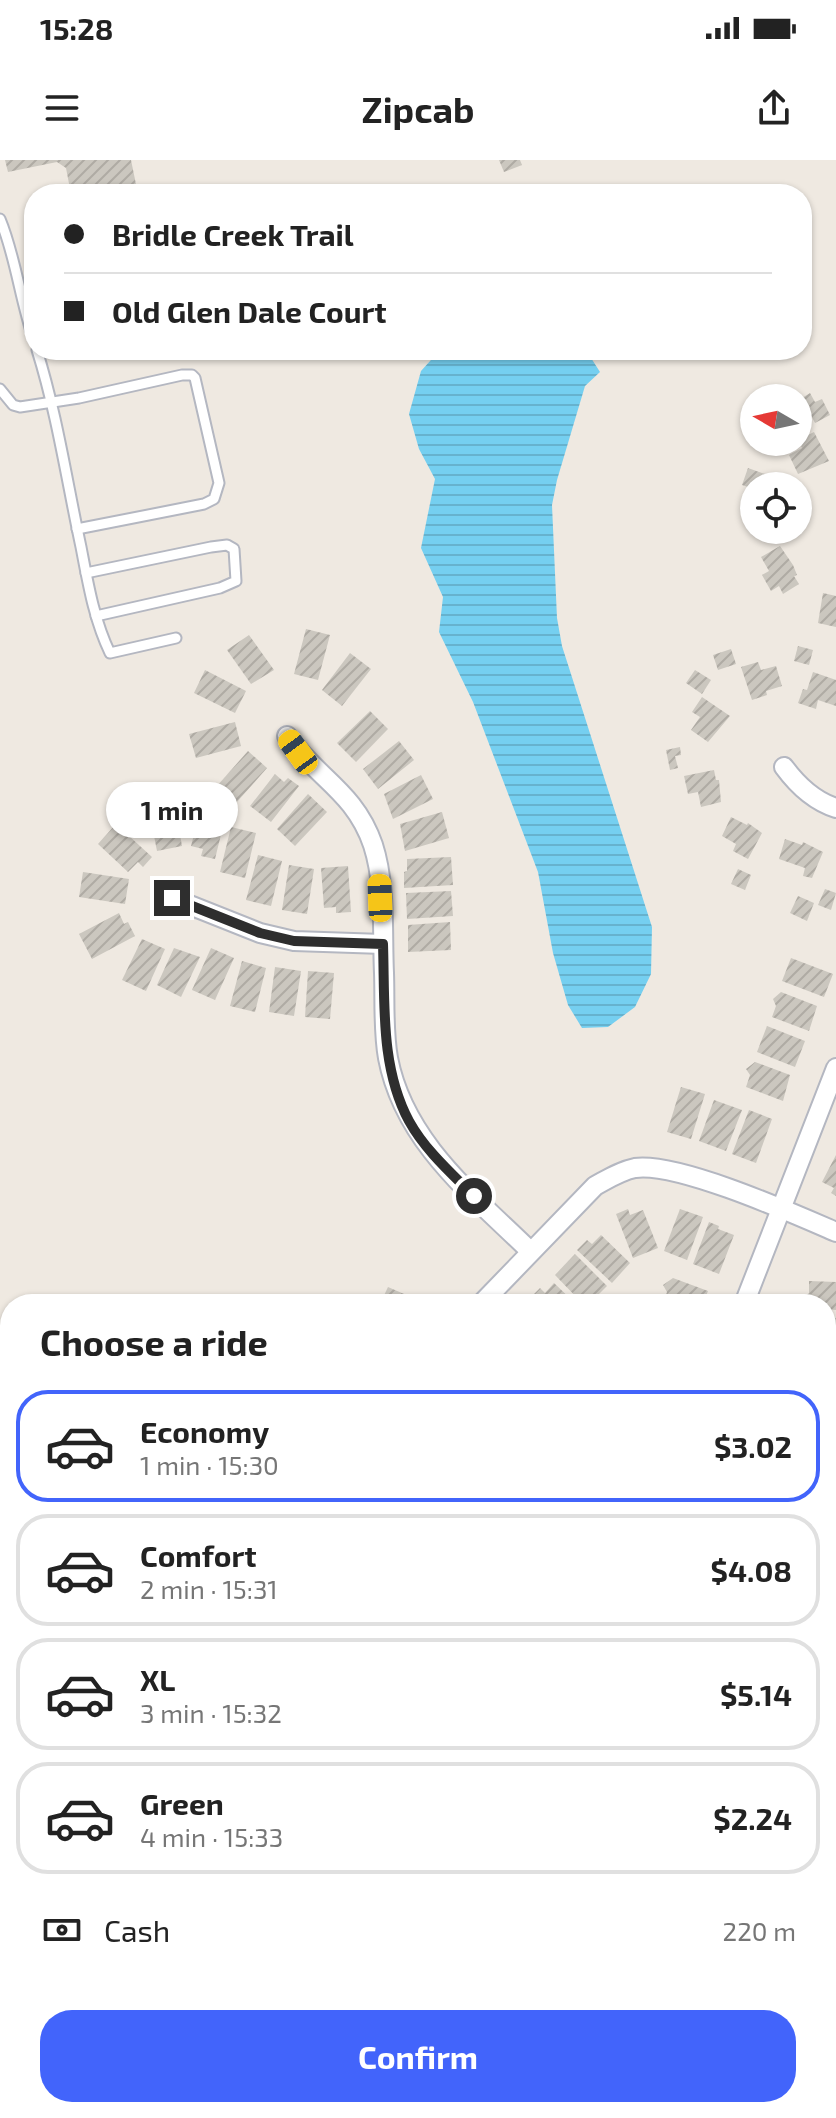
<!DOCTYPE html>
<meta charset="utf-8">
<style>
:root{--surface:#fff;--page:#f2f2f2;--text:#222;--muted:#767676;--line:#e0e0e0;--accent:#4264fb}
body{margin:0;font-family:"Exo 2",sans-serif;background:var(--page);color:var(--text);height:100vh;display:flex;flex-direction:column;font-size:30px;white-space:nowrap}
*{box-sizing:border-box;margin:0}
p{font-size:26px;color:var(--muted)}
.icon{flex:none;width:44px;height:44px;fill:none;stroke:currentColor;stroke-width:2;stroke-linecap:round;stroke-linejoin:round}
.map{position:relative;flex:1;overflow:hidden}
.details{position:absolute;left:0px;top:1134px;width:836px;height:824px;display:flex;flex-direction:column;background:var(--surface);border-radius:32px 32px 0 0;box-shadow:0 2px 6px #0004}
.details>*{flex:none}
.top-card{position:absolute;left:24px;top:24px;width:788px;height:176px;border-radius:32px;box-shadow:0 2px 6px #0004;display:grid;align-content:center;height:176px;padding:0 40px;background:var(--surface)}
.needle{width:52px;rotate:279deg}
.fabs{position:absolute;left:740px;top:224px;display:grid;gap:16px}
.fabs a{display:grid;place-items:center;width:72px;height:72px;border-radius:50%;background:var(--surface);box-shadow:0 2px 6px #0004;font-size:40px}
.end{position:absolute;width:36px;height:36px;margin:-18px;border:10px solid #2e2e2e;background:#fff;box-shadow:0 0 0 4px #fff}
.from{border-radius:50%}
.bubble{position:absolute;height:56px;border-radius:28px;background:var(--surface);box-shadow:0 2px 6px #0004;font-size:26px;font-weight:700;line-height:56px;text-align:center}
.car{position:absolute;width:24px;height:48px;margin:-24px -12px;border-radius:10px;box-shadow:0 0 6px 2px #0007;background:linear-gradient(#f5c518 24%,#345 0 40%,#f5c518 0 76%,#345 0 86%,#f5c518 0)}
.top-card b{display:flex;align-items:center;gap:28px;height:76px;font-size:30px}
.top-card b+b{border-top:2px solid var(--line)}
.top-card i{width:20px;height:20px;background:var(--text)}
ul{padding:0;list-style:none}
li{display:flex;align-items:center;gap:24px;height:112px;margin:0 16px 12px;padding:0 24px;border:4px solid var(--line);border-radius:32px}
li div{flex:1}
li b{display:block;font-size:30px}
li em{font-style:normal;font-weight:700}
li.active{border-color:var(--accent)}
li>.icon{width:72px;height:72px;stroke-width:1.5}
h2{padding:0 40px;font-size:36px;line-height:96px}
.pay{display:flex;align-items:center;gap:20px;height:88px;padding:0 40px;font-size:30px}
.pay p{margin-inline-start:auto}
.cta{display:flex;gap:16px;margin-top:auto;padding:16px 40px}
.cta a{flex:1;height:92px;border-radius:32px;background:var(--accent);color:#fff;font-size:32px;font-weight:700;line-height:92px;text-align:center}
.status{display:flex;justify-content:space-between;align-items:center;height:56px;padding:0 40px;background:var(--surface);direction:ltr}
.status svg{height:22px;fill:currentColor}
header{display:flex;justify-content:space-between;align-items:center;height:104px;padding:0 40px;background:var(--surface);font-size:36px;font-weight:700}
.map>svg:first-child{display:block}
</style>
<div class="status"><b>15:28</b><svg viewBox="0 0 49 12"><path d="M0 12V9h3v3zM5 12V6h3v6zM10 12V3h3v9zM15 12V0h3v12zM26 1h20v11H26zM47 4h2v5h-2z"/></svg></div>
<header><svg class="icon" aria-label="menu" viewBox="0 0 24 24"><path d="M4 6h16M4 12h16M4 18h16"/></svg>Zipcab<svg class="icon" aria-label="share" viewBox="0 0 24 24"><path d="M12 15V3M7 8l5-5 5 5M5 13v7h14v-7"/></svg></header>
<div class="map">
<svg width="836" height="1958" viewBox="0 0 836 1958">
<defs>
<pattern id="water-rules" width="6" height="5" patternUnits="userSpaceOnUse" patternTransform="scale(2)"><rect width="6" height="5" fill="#75cff0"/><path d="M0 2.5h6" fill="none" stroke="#66b2ce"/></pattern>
<pattern id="building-hatch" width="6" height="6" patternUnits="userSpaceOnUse" patternTransform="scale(2)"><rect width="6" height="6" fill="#cbc7bf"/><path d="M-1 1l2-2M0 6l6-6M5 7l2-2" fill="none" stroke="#afaba4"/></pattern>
</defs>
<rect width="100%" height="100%" fill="#efe9e1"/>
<path fill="url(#water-rules)" d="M440,190H586L600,212L585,226L557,320L552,345L557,458L562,486L652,767L651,814L635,847L608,867L582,868L568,845L553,793L538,712L473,542L439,472L443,437L421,388L435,319L419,289L409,254L421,211Z"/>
<g fill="url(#building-hatch)">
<path d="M5,0H131L138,34H71L66,8L57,2L8,12Z"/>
<path d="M499,0H520L522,5L504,12Z"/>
<path d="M810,233L815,242L822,239L830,255L815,263L802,238Z"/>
<path d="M814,272L829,301L798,314L789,295L802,288L798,280Z"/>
<path d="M748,308L765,314L761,326H754V329L742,325Z"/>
<path d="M780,386L793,405L797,415L794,416L799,424L783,434L779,426L771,431L762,415L769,411L761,397Z"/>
<path d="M823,433L836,436V467L818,463Z"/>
<path d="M306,469L330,475L318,520L294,514Z"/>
<path d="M249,475L274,510L251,524L227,490Z"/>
<path d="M798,486L813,490L809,505L794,501Z"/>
<path d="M731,489L736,504L718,510L713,495Z"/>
<path d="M350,493L371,509L342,546L322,530Z"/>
<path d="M758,502L761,510L776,506L782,526L766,531L767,535L752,540L741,507Z"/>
<path d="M205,510L246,531L235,553L194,533Z"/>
<path d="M695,510L711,520L702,534L686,523Z"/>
<path d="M813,512L836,520V546L818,540L816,549L798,543L803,529L807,530Z"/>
<path d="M702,537L730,556L708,582L691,570L700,557L692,552Z"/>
<path d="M370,551L388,569L356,602L337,583Z"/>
<path d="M235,562L241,586L196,598L189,574Z"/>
<path d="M399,581L414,600L378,629L363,609Z"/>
<path d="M680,587L681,595L675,596L678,608L670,610L666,590Z"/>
<path d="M248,591L267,608L236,643L217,626Z"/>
<path d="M714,610L716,620H719L721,642L701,647L698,632L688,634L684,616Z"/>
<path d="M275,614L284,622L288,618L299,626L271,662L250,646Z"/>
<path d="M421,615L433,639L393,659L384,634Z"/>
<path d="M308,634L327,652L295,686L277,669Z"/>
<path d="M174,641L182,686L157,691L148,646Z"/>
<path d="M201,647L226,654L215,699L201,696L203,689L191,686Z"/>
<path d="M442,652L449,678L405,691L400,664Z"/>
<path d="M731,657L747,665L748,663L762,673L748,699L733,691L736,684L722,676Z"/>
<path d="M116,664L152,697L143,707L138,702L128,712L98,684Z"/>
<path d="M231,667L256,673L245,718L220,712Z"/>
<path d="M785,679L802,685L803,682L823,692L812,718L803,716L805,708L779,699Z"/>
<path d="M258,695L282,701L271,746L246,740Z"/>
<path d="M451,697L453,725L404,728V712L407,711V699Z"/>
<path d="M289,705L314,709L307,754L282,750Z"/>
<path d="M348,706L351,752L336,753V747L324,748L321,708Z"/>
<path d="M738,709L751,715L745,730L731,724Z"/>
<path d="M83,712L129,719L125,744L79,737Z"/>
<path d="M825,729L836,733L831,750L818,745Z"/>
<path d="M451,731L453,756L407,759L406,733Z"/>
<path d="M798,736L814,743L807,761L790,753Z"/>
<path d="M119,753L124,764L128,762L135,776L92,799L79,774Z"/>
<path d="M450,762L451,790L408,792V765Z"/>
<path d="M142,779L165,789L146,831L122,820Z"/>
<path d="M174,788L200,797L181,837L157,825Z"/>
<path d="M211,788L234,798L215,840L192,830Z"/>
<path d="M791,798L833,814L824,837L782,821Z"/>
<path d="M242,801L266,808L255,852L230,846Z"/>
<path d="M275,807L301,811L294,856L269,852Z"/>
<path d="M308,811L334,813L330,859L305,857Z"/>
<path d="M781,832L817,846L809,871L772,857L776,846L773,839Z"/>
<path d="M767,866L805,881L795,907L757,892Z"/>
<path d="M755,902L790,915L783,941L746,927L750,915L746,909Z"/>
<path d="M681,927L705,934L691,979L667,972Z"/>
<path d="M714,940L742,950L726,991L699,981Z"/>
<path d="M749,950L772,959L756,1003L732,994Z"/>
<path d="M836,995V1036L831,1033L834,1028L822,1022Z"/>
<path d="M628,1049L630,1055L643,1050L658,1088L633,1098L616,1054Z"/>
<path d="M680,1049L703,1057L687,1100L664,1091Z"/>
<path d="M709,1062L719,1066L718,1069L734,1075L719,1114L693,1104Z"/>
<path d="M601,1075L630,1103L612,1123L577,1090L587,1080L592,1084Z"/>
<path d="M575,1094L607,1126L589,1144H583L555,1115Z"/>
<path d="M673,1118L708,1131L703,1144L663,1143L667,1132L663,1125Z"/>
<path d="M809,1121L836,1122V1150L826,1149V1144H809L803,1138L809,1133Z"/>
<path d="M554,1123L576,1144H536L530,1138L540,1128L545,1133Z"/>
<path d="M388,1127L427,1144H380Z"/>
<path d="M826,1157L836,1158V1187L826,1184Z"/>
<path d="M836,1197V1222L826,1224V1199Z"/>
<path d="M836,1386V1429H835L826,1400V1389Z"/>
<path d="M836,1537V1584L830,1586L826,1574V1543Z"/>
<path d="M0,1658L10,1659V1681H7V1685L0,1684Z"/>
<path d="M832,1674L836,1680V1704L826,1710V1678Z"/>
</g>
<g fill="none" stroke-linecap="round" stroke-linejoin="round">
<defs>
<g id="lane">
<path d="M0,59C16,97 20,141 34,180"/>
<path d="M37,190C57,254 67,322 81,387C88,423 94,460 110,493L176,478"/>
<path d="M0,229L13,245L20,247L79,238L182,215H192L195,218L219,323L214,339L204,344L77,369"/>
<path d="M86,413L211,387L227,385L234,389L236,421L220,428L96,456"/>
<path d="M0,1787L6,1779L10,1745"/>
<path d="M0,1930L10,1928"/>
<path d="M133,1953L165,1955"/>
</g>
<g id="street">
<path d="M287,576C317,618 355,632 373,685C386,725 382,772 384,813C385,840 383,871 388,898C404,982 473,1035 530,1091"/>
<path d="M784,607C798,626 814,641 836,648"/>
<path d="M172,738L260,773L294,781L383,784"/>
<path d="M481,1144L595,1026C608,1019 620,1011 635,1008C678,1002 792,1053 836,1072"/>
<path d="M744,1144L836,908"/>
<path d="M826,1479H836"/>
<path d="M335,1948L336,1958"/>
</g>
<g id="secondary">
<path d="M826,1820L836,1837"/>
<path d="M526,1958L547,1948"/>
</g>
</defs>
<use href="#lane" stroke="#b4b7c1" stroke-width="13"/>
<use href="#street" stroke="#b4b7c1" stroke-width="22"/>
<use href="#secondary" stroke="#b4b7c1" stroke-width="28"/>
<use href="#lane" stroke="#fff" stroke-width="9"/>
<use href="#street" stroke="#fff" stroke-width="18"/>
<use href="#secondary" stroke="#fff" stroke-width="24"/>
</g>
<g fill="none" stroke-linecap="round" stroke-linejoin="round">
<path stroke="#2e2e2e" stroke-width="10" d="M172,738L260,773L294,781L383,784C385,842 380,907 409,961C425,990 451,1013 474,1036"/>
</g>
</svg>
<div class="fabs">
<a><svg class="needle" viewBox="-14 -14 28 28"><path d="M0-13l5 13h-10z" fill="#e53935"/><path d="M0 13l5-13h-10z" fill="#767676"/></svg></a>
<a><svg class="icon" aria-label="locate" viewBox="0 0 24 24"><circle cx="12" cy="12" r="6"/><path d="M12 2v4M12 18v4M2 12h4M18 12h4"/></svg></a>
</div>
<i class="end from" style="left:474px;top:1036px"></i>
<i class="end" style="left:172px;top:738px"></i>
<div class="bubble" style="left:106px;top:622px;width:132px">1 min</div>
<i class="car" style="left:298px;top:592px;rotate:324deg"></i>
<i class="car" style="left:380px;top:738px;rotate:358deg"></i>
<div class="top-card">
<b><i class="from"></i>Bridle Creek Trail</b>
<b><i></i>Old Glen Dale Court</b>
</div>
<section class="details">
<h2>Choose a ride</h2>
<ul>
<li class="active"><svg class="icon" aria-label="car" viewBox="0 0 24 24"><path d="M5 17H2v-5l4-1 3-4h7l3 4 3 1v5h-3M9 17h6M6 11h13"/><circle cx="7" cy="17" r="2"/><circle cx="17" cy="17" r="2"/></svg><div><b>Economy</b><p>1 min · 15:30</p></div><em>$3.02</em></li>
<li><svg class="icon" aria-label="car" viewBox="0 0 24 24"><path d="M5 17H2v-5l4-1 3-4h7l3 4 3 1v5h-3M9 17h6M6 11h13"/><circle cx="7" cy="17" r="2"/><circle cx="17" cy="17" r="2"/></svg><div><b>Comfort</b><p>2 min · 15:31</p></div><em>$4.08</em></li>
<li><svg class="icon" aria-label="car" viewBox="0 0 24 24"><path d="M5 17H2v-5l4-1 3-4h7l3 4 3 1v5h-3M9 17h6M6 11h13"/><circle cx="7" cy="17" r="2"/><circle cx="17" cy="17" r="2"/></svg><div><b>XL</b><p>3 min · 15:32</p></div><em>$5.14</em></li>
<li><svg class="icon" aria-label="car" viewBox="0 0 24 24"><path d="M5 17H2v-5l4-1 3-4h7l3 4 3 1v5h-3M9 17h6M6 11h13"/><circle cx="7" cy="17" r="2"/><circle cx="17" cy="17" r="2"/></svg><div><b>Green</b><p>4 min · 15:33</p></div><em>$2.24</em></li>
</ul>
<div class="pay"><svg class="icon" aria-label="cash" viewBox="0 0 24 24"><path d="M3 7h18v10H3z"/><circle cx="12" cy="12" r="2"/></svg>Cash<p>220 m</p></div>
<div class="cta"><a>Confirm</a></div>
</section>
</div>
